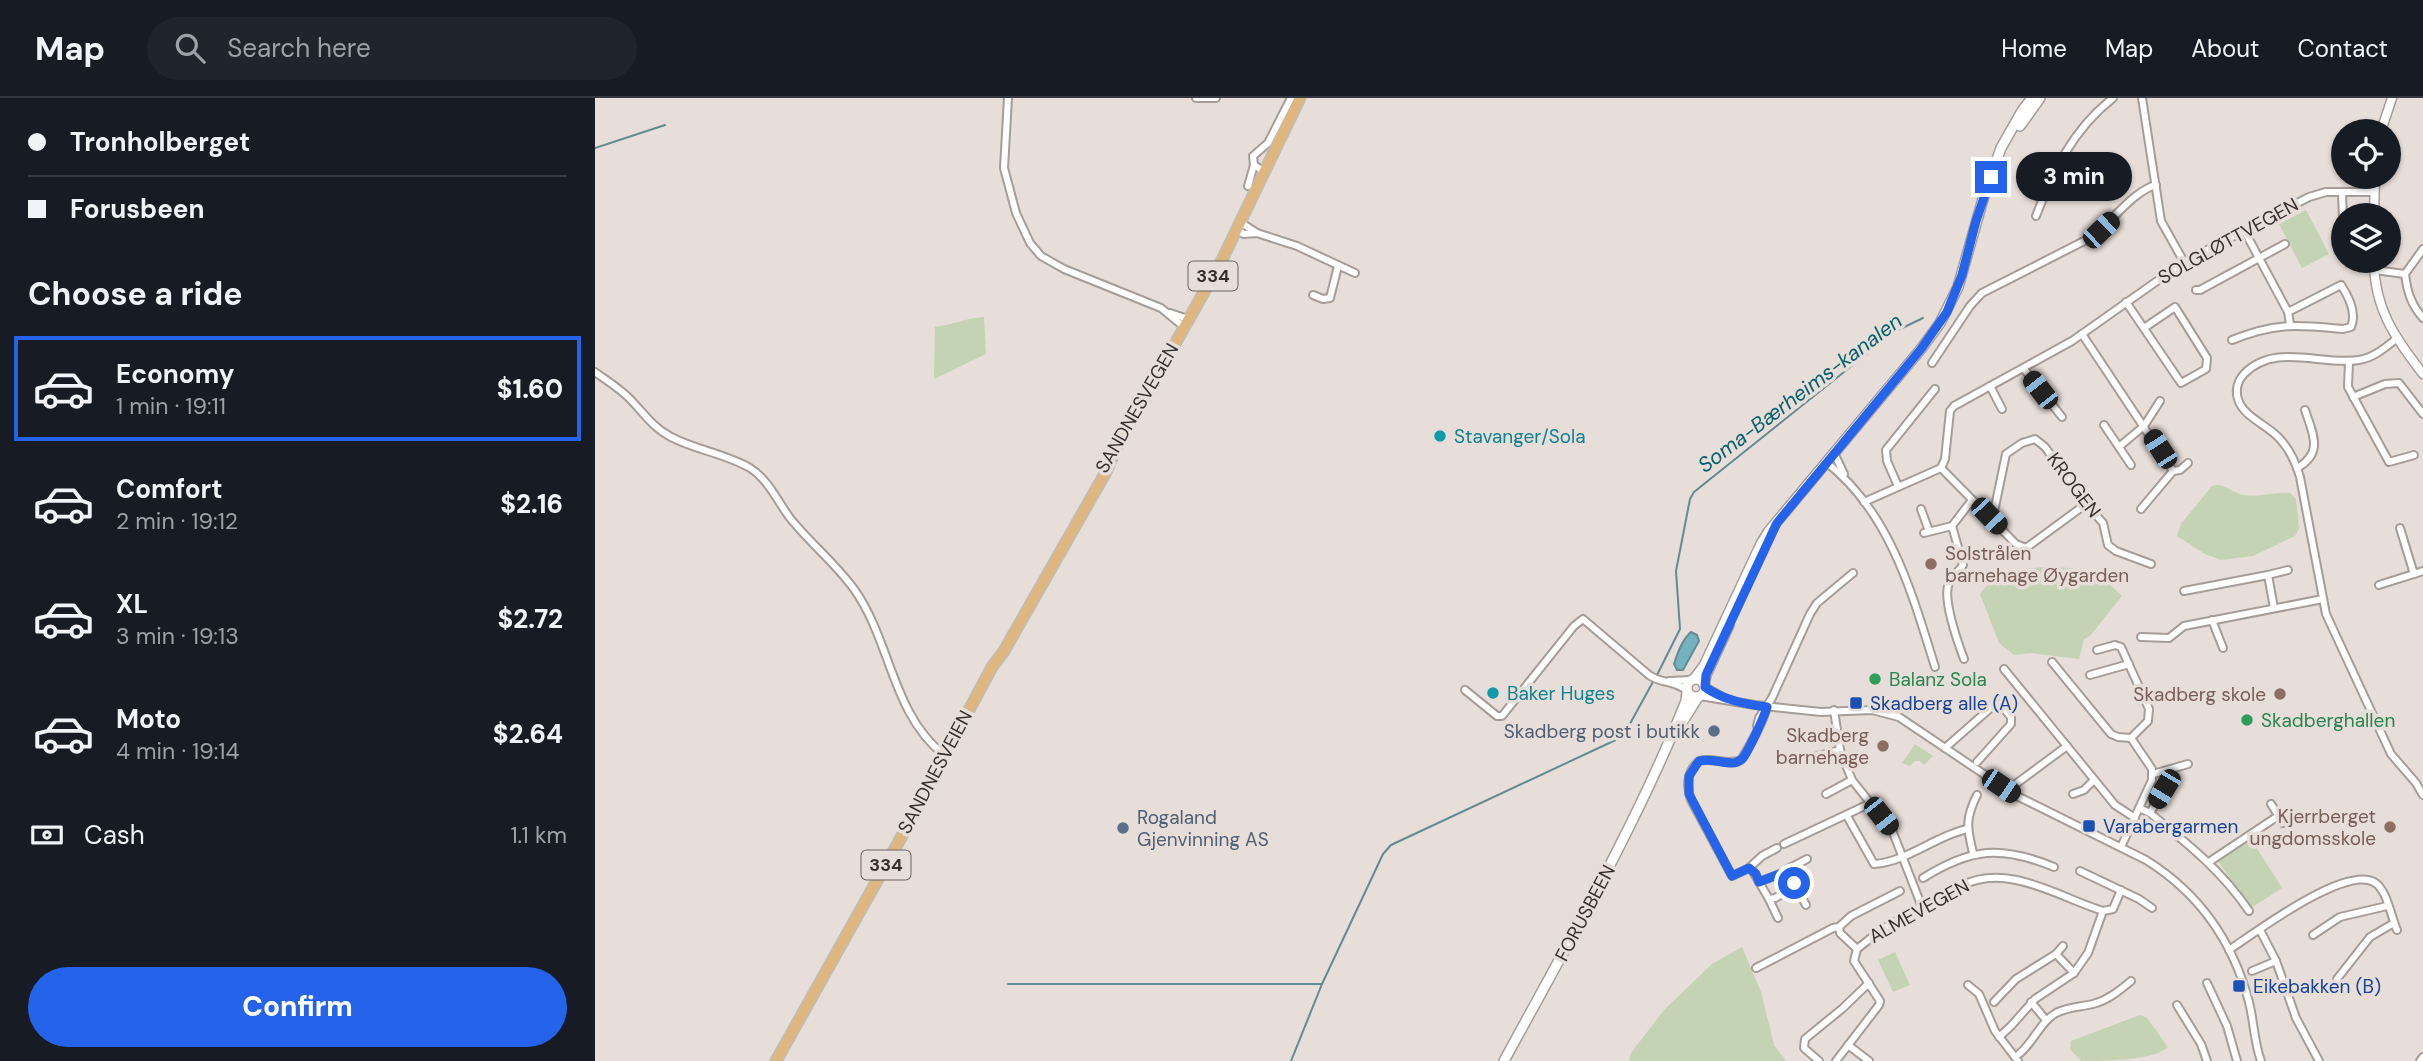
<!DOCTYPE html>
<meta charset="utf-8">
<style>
:root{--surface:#171b24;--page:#20242c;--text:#f1f3f6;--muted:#9ea1a6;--line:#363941;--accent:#2563eb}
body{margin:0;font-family:"DM Sans",sans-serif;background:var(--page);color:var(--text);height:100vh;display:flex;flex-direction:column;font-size:26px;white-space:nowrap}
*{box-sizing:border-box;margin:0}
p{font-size:23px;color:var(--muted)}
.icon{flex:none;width:38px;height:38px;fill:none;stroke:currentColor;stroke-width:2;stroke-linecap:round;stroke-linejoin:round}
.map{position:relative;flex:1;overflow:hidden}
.sheet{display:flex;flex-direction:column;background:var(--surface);width:595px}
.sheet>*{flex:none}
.hud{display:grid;align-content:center;height:154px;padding:0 28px;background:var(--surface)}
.tools{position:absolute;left:1736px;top:21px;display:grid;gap:14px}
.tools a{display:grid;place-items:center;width:70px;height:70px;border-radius:50%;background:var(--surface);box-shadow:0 2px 5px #0004;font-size:35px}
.end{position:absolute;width:32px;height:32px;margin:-16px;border:9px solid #2563eb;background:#fff;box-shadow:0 0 0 4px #fff}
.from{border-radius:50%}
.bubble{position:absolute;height:49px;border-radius:24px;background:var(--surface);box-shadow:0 2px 5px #0004;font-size:23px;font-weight:800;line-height:49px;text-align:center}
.car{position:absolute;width:21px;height:42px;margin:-21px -10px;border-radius:9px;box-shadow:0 0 5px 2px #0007;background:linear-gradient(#222 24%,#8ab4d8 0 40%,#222 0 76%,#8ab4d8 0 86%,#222 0)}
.hud b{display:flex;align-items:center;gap:24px;height:66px;font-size:26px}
.hud b+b{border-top:2px solid var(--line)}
.hud i{width:18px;height:18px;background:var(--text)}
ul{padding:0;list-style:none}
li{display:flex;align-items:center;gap:21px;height:105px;margin:0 14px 10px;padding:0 14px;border:4px solid transparent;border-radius:0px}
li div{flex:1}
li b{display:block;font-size:26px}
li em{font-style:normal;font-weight:800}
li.current{border-color:var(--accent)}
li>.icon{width:63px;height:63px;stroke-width:1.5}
h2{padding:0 28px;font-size:32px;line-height:84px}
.pay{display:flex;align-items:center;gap:18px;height:77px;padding:0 28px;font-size:26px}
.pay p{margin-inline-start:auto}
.cta{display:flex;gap:14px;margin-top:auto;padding:14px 28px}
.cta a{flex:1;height:80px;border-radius:42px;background:var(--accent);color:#fff;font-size:28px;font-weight:800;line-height:80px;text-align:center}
header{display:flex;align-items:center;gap:42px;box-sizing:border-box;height:98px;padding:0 35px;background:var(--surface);border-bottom:2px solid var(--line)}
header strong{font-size:33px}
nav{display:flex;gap:38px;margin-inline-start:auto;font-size:24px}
.search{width:490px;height:63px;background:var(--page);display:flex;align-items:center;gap:18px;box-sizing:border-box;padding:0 24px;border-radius:38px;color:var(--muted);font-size:26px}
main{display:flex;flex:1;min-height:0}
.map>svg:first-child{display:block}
</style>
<header>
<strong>Map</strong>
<div class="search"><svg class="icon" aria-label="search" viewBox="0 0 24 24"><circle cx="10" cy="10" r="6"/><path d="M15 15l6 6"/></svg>Search here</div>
<nav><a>Home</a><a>Map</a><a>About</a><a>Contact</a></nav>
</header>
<main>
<section class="sheet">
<div class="hud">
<b><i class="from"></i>Tronholberget</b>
<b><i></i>Forusbeen</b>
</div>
<h2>Choose a ride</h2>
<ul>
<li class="current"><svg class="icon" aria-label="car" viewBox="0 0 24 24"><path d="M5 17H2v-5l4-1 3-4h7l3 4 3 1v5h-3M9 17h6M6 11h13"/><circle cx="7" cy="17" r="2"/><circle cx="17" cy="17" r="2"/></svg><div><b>Economy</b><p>1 min · 19:11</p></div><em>$1.60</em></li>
<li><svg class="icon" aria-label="car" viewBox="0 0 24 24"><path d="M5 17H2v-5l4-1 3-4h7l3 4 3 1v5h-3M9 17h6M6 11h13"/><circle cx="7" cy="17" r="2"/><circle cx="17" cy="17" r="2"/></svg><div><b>Comfort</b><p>2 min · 19:12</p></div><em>$2.16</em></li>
<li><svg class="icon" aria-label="car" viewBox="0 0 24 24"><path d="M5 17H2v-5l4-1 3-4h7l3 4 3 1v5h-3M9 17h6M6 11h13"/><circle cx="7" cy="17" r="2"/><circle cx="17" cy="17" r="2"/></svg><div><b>XL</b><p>3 min · 19:13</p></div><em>$2.72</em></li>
<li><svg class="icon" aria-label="car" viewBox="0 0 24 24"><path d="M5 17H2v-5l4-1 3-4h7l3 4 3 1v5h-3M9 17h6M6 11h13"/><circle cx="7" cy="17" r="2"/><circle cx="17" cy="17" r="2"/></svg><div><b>Moto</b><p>4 min · 19:14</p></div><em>$2.64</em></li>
</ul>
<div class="pay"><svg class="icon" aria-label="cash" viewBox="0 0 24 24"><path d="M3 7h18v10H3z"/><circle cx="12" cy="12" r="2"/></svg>Cash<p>1.1 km</p></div>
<div class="cta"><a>Confirm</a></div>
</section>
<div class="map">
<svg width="1828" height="963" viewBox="0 0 1828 963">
<rect width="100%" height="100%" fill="#e7ddd9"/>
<g fill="#c3d3b3">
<path d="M1711,112L1734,156L1707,170L1684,126Z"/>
<path d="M389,219L391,256L339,281L340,229C357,227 372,220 389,219Z"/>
<path d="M1621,387C1632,387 1638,395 1648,397C1663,400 1680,393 1695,395L1701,401L1704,431L1700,438L1658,458L1626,462L1610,456L1582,438L1586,426L1617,388Z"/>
<path d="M1450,469C1489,470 1499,470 1527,498L1495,538L1489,541L1484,561L1436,555L1419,557L1404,545L1385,496C1401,474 1424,471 1450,469Z"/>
<path d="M1320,646L1338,658L1329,667L1325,663H1320L1315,668L1307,665Z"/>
<path d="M1656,741L1687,790L1656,810L1623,763Z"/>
<path d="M1147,849L1166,894L1179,947L1191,963H1034L1036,955L1069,912L1117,866Z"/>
<path d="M1300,854L1315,887L1298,894L1283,862Z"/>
<path d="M1545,917L1551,919L1573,949C1558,963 1509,963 1486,963L1475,951L1476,943Z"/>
</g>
<path fill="#75b2bf" stroke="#628b94" stroke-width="2" d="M1096,534L1102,537L1104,543L1088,572H1082L1079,566C1083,554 1087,542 1096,534Z"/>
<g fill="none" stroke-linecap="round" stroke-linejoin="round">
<g stroke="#628b94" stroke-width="2">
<path d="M0,50L70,27"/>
<path d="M1062,577L1085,531L1081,473L1095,401L1099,394L1299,234L1328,220"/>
<path d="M413,886H727"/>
<path d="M696,963L727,886L788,756L796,747L1025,640L1031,633L1059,582"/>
</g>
<defs>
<g id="minor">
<path d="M413,0L409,70L421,115L435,145L446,158L469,171L566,210L589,229"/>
<path d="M601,0H621"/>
<path d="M1547,0L1566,123L1589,164"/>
<path d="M668,73L659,67L658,58L673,45L696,0"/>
<path d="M653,88L659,67"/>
<path d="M1747,94L1748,121"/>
<path d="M1441,118C1458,73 1479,30 1518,0"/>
<path d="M645,124L662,135"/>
<path d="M641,132L649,136L662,135L702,148L760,175"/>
<path d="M1649,132L1693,214L1695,226"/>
<path d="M1828,151L1810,176C1812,193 1816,207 1828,220"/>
<path d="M1779,172L1810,176"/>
<path d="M1601,192H1605L1690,146"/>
<path d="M718,197L728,201L735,200L743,168"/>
<path d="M1531,204L1586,285L1611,271L1612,260L1580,209L1549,230"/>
<path d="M575,215L593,221"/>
<path d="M1487,236L1578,373"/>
<path d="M1801,241C1790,250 1778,260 1764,262C1726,268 1680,244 1649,276C1643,282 1640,292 1643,301C1648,319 1673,327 1685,341C1695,352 1701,365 1705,379L1731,516L1796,656L1821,685L1828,697"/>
<path d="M1637,242C1681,224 1702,227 1748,231L1756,229C1762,215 1754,199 1746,187L1693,214"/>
<path d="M1754,263L1753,289L1794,364L1819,357"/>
<path d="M1337,265L1375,208L1387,195L1495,140C1516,125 1538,93 1561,87"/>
<path d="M1429,271L1467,319"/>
<path d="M0,274C11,282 24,290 34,300C48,314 57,329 76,339C101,352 131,356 155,370C173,381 183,404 195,420C215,445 240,465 259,491C296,543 297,616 349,657"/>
<path d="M1395,288L1407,311"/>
<path d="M1758,299L1790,286L1804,285L1828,316"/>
<path d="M1509,327L1536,367"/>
<path d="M1525,348L1549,328L1565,303"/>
<path d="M1239,355L1249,376"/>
<path d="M1231,364C1295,414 1317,495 1340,569"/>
<path d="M1346,370L1421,446L1431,450L1491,406"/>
<path d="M1702,370C1729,355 1718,336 1710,312"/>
<path d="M1303,388L1292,363L1291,352L1340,291"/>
<path d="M1269,404L1346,370L1350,361L1355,313L1359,308L1477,243L1589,164L1714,99L1731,94H1779"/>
<path d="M1326,411L1334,433"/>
<path d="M1546,411L1578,373L1585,372L1593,365"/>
<path d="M1394,418L1400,409L1411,356L1427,345L1440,341L1450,349L1491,406L1508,425L1513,447L1521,453L1556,466"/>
<path d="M1805,430L1819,476"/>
<path d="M1329,435L1357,428"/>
<path d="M1784,487L1828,473"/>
<path d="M1589,493L1673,477"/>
<path d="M1679,510L1673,477L1693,472"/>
<path d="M1617,522L1628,550"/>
<path d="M1546,539L1574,540L1589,528L1728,501"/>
<path d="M1502,552L1520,547L1526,549L1554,611L1553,623L1536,640L1557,671V682L1526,749"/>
<path d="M1369,561C1363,545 1347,500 1354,485C1357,478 1364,473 1368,467L1357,428L1377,402"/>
<path d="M1457,564L1516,636L1523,639L1536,640"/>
<path d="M1409,571L1520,707L1540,720"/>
<path d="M1495,577L1534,566"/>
<path d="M1074,583L1097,582"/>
<path d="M1110,589L1126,598"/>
<path d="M870,592L902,618H907L979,528L988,521L1054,577C1066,586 1080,582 1092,593"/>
<path d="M1105,598L1160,607L1226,614L1277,612L1304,619L1420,697L1551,762C1604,795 1638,844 1654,904C1659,924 1659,944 1666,963"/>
<path d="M1172,609C1168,624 1155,648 1146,662C1133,668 1118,659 1104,663C1092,673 1091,688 1096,702L1137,778L1154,770L1157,772L1174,801L1183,820"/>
<path d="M1239,612L1245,652L1257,682L1297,732L1327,809"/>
<path d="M1162,628L1164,620L1177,600L1215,516L1222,505L1258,475"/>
<path d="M1350,650L1399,607L1405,606L1416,619V626L1382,664"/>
<path d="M1205,663L1245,652"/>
<path d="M1558,676L1593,666"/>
<path d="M1418,688L1472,648"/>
<path d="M1231,696L1257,682"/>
<path d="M1478,696L1489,692L1499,682"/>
<path d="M1676,706L1688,725"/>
<path d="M1544,710L1555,715C1592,745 1627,773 1654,813"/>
<path d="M1555,715L1569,691"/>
<path d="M1252,718L1279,766C1312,764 1340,738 1372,731"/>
<path d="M1189,746L1276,705"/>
<path d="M1378,755C1372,730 1370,721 1382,697"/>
<path d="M1614,764L1683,718"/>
<path d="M1154,770L1167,758L1182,750"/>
<path d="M1192,773L1211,807"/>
<path d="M1485,773L1544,801L1557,810"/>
<path d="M1328,780C1376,750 1406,747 1459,769"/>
<path d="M1164,784L1192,773L1193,771L1212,761"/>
<path d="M1174,801L1180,800L1200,789"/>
<path d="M1508,813L1518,811L1526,792"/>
<path d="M1665,832L1681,863L1701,920L1724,963"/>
<path d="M1718,837L1745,819L1792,808"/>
<path d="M1262,851L1286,832L1366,788C1413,764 1463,799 1508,813"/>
<path d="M1634,852C1661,834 1749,768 1779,784C1792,791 1796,819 1802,832"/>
<path d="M1461,856L1468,848"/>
<path d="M1161,870L1238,830L1244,829L1256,818L1305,793"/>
<path d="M1657,873L1681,863"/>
<path d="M1742,881L1775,839L1799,825"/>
<path d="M1612,885L1632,928L1642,963"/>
<path d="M1373,887L1384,896L1400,933L1423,963"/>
<path d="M1399,904L1421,881L1461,856L1479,875"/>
<path d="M1436,904L1451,922"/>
<path d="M1582,907L1606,946L1612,963"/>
<path d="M1404,939L1416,928L1440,901L1479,875L1493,855L1508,813"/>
<path d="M1253,947L1274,963"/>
<path d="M1424,956C1439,944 1445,924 1461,915C1473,909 1485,909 1498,906C1513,902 1524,893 1536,883"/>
<path d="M1224,963L1209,950L1210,941L1248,910L1274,885"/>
<path d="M1241,963L1284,907L1285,903L1259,863L1262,851L1245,835L1244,829"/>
<path d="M1825,963L1828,959"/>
</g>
<g id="tertiary">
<path d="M1786,33L1797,0"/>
<path d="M1779,117L1780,79"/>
<path d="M1779,163C1779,210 1800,240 1828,276"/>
</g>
<g id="secondary">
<path d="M1425,28L1445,0"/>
<circle cx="1101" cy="590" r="9"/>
<path d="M1099,581L1109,568L1166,446L1174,433L1326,251L1345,225L1363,189L1388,101L1406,50L1427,13L1437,0"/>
<path d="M1109,587L1111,577L1134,527"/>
<path d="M1088,623L1103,599"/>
<path d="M909,963C973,845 1041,728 1091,603L1092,594"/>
</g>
<g id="primary">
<path d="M518,356L626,164L705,0"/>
<path d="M181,963L302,747L397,569L409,553L511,374L521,351"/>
</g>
</defs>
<use href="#minor" stroke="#a69d99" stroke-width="10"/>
<use href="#tertiary" stroke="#a69d99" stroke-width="11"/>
<use href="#secondary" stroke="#a69d99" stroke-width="12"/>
<use href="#primary" stroke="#bebdbc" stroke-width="13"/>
<use href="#minor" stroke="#fff" stroke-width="6"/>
<use href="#tertiary" stroke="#fff" stroke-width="8"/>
<use href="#secondary" stroke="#fff" stroke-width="9"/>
<use href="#primary" stroke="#ddb77f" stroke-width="10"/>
</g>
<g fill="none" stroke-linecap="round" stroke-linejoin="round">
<path stroke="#2563eb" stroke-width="9" d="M1199,785L1192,773L1164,784L1161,776L1154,770L1137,778L1094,696V678L1104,663C1115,660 1126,665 1137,665C1141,665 1145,663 1148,660C1154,652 1169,619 1172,609C1150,606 1128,602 1110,589L1111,577L1182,425L1326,251L1352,214L1367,177L1381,123L1396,79"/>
</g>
<g fill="#0f9aa8" stroke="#e7ddd9" stroke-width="2.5">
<circle cx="845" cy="338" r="7"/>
<circle cx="898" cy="595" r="7"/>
</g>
<g fill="#8d6e63" stroke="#e7ddd9" stroke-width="2.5">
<circle cx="1336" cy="466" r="7"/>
<circle cx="1685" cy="596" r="7"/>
<circle cx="1288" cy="648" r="7"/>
<circle cx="1795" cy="729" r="7"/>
</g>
<g fill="#2e9e5b" stroke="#e7ddd9" stroke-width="2.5">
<circle cx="1280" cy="581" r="7"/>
<circle cx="1652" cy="622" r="7"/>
</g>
<g fill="#1a4fb4" stroke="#e7ddd9" stroke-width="2.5">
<rect x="1254" y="598" width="14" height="14" rx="3.5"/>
<rect x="1487" y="721" width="14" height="14" rx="3.5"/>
<rect x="1637" y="881" width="14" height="14" rx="3.5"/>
</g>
<g fill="#5c6f8a" stroke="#e7ddd9" stroke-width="2.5">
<circle cx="1119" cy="633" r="7"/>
<circle cx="528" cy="730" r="7"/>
</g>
<g text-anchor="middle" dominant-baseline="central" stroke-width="7" stroke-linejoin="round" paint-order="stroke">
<g fill="#e7ddd9" stroke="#6a6461" stroke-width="2">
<rect x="593.5" y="163.5" width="49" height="29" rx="5"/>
<rect x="266.5" y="752.5" width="49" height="29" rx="5"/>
</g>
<g font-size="18" font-weight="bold" fill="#34302e">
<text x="618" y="178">334</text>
<text x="291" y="767">334</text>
</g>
<g font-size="19" fill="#34302e" stroke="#e7ddd9">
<text transform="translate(1633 143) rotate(-29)">SOLGLØTTVEGEN</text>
<text transform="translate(542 310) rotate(-60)">SANDNESVEGEN</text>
<text transform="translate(1479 387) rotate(53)">KROGEN</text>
<text transform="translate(340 674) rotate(-62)">SANDNESVEIEN</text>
<text transform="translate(1324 813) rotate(-29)">ALMEVEGEN</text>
<text transform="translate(990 815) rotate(-62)">FORUSBEEN</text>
</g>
<g font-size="19" fill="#0d838f" stroke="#e7ddd9" text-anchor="start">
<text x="859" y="338">Stavanger/Sola</text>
<text x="912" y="595">Baker Huges</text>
</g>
<g font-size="19" fill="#785e54" stroke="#e7ddd9" text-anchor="end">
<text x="1350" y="455" text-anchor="start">Solstrålen<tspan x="1350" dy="22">barnehage Øygarden</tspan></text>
<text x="1671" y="596">Skadberg skole</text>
<text x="1274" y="637">Skadberg<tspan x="1274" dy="22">barnehage</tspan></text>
<text x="1781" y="718">Kjerrberget<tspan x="1781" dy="22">ungdomsskole</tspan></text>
</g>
<g font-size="19" fill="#27864d" stroke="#e7ddd9" text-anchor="start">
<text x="1294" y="581">Balanz Sola</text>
<text x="1666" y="622">Skadberghallen</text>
</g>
<g font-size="19" fill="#164399" stroke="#e7ddd9" text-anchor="start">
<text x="1275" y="605">Skadberg alle (A)</text>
<text x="1508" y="728">Varabergarmen</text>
<text x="1658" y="888">Eikebakken (B)</text>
</g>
<g font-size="19" fill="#4e5e75" stroke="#e7ddd9" text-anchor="end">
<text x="1105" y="633">Skadberg post i butikk</text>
<text x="542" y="719" text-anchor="start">Rogaland<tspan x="542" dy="22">Gjenvinning AS</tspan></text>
</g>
<g font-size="21" font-style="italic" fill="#06606d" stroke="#e7ddd9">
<text transform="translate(1205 295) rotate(-37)">Soma-Bærheims-kanalen</text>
</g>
</g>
</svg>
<div class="tools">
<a><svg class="icon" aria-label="locate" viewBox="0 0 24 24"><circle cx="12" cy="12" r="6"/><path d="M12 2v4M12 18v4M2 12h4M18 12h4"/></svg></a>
<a><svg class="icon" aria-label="layers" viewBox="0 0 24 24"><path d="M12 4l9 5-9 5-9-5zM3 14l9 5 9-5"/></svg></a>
</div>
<i class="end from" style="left:1199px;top:785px"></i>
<i class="end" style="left:1396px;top:79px"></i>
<div class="bubble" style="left:1421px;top:54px;width:116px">3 min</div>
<i class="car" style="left:1506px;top:132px;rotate:46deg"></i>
<i class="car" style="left:1445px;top:292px;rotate:322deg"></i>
<i class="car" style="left:1565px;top:351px;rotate:327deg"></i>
<i class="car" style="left:1394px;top:418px;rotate:136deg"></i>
<i class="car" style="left:1406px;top:688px;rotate:124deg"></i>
<i class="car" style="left:1569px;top:691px;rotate:211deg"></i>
<i class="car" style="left:1286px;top:718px;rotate:142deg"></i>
</div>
</main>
